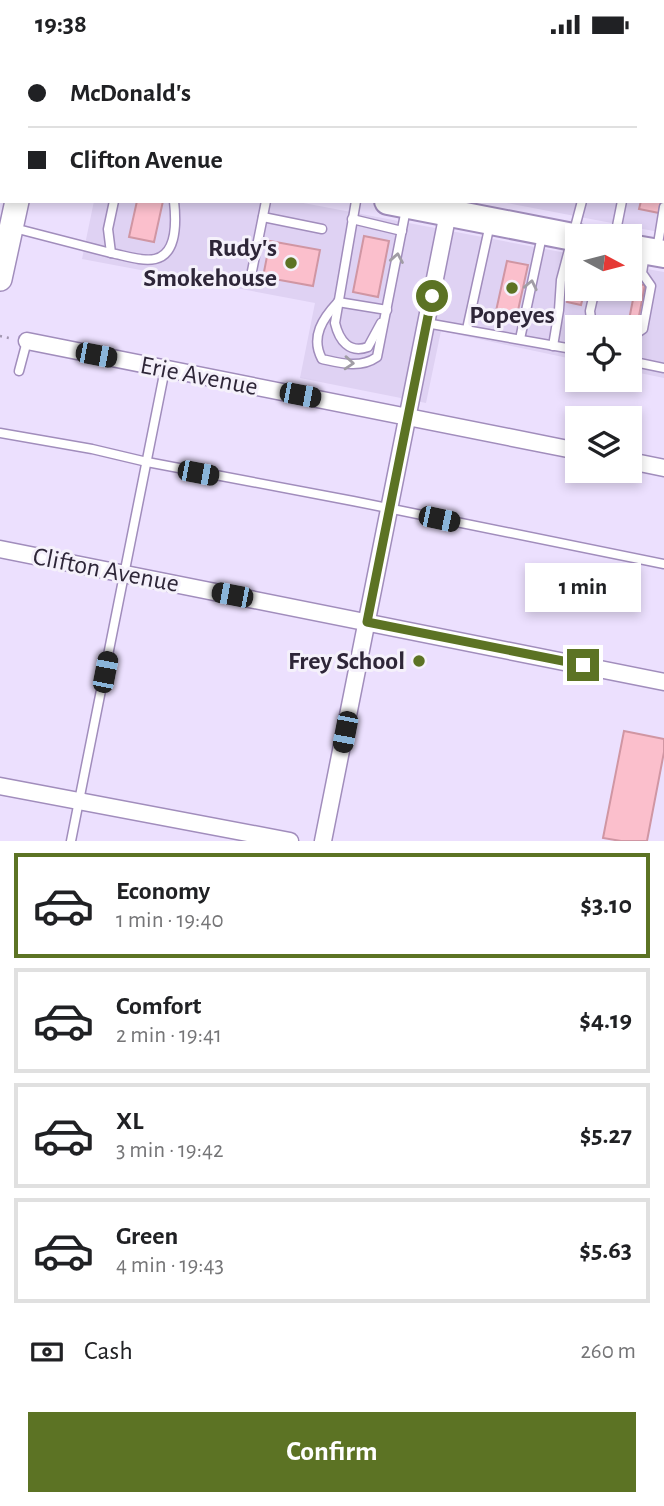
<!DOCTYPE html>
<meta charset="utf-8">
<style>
:root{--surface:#fff;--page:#f2f2f2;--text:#202124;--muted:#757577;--line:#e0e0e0;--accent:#5c7324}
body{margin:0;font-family:"Alegreya Sans",sans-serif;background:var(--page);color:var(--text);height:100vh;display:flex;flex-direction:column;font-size:26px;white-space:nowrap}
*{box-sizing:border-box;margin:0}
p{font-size:23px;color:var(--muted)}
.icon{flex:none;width:38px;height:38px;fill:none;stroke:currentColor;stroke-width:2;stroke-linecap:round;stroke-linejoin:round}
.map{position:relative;height:792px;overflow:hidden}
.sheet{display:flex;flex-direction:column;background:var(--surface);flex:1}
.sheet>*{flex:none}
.hud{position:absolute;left:0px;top:0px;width:665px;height:154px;box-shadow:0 4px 10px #0003;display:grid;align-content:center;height:154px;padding:0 28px;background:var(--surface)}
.needle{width:46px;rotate:97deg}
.buttons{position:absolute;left:565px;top:175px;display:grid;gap:14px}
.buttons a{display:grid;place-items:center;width:77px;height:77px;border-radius:0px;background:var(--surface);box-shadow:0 4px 10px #0003;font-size:35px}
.end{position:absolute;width:32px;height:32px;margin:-16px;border:9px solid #5c7324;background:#fff;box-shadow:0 0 0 4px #fff}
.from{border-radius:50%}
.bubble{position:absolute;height:49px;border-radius:0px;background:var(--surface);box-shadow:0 4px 10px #0003;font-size:23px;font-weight:700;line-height:49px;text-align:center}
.car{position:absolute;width:21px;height:42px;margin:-21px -10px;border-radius:9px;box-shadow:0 0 5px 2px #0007;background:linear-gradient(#222 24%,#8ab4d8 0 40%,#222 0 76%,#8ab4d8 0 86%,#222 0)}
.hud b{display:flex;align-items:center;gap:24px;height:66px;font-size:26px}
.hud b+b{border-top:2px solid var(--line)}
.hud i{width:18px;height:18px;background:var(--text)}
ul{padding:12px 0 0;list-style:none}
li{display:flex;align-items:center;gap:21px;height:105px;margin:0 14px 10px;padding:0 14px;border:4px solid var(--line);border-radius:0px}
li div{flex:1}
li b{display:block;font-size:26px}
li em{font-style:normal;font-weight:700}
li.active{border-color:var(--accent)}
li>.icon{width:63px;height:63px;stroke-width:1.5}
.pay{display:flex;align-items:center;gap:18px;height:77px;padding:0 28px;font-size:26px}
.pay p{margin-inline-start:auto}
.primary-button{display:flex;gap:14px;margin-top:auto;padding:14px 28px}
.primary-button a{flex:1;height:80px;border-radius:0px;background:var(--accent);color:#fff;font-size:28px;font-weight:700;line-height:80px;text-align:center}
.status{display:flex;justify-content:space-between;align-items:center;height:49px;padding:0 35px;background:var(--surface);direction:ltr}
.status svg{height:19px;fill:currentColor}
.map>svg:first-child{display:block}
</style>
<div class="status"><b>19:38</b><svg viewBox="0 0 49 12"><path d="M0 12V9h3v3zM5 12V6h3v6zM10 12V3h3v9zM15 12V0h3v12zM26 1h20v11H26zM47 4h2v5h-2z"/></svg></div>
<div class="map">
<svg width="664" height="792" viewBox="0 0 664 792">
<rect width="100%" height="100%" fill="#ece0fe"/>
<g fill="#dfd2f3">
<path d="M71,0H412L423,2H71Z"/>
<path d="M664,77V184L496,152H663Z"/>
<path d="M94,152H293L577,206L578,240H630V217L664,223V329L630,322V278H578L577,311L441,282L426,354L300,329L315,254L82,210Z"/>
</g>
<g fill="#fbbfcc" stroke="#d096a3" stroke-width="2">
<path d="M137,152H163L154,193L129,188Z"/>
<path d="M641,152H661L659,164L639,160Z"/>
<path d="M364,187L389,192L378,248L353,243Z"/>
<path d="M270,192L320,201L313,237L263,228Z"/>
<path d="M507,212L528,216L517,266L496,262Z"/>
<path d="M574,218H578V240H585L581,256L567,253Z"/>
<path d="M636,235L645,236L638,272L629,271Z"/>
<path d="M624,682L664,690V703L647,792H621L603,789Z"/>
</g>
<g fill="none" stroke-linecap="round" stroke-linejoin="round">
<defs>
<g id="lane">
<path d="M160,0L161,2"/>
<path d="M347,0L355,2"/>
<path d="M17,2V0"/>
<path d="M81,2L82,0"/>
<path d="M96,2V0"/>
<path d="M274,2V0"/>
<path d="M321,2L323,0"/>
<path d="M0,21L2,20"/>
<path d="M663,110H664"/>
<path d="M114,152L108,180L111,204C123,206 142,213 155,210C178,205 176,170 174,152"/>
<path d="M356,152L335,274C339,291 349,305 368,298L381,274"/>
<path d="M263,168L322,180"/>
<path d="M352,170L402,182"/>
<path d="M14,179L111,204"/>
<path d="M615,187L622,152"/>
<path d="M657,201L664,158"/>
<path d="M251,227L266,152"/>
<path d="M338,253C323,269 310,288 322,310C340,314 360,320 377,308L406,160"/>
<path d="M338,253L387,261"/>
<path d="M426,274L578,301"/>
<path d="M592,278L590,262L595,240"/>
<path d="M467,280L490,175"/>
<path d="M630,289L643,280L651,237L642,224L645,205"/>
<path d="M520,290L542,187"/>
<path d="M553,297L559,261L561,231L582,152"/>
<path d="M630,312L664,319"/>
<path d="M19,322L27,292"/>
<path d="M0,384L92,400L147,413L353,452L664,515"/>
<path d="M71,792L165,320"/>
</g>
<g id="street">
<path d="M457,2V0"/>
<path d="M27,292L578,402"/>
<path d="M630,412L664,419"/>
<path d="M0,500L664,633"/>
<path d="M0,737L290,792"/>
<path d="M323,792L448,164"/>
</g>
<g id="secondary">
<path d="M48,2L49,0"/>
<path d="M0,230L17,152"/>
</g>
<g id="primary">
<path d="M0,62L2,63"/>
<path d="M388,152L578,189"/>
<path d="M630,199L664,205"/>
</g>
</defs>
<use href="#lane" stroke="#a18dbc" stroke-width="11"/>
<use href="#street" stroke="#a18dbc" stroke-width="19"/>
<use href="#secondary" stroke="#a18dbc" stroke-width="26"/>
<use href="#primary" stroke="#a18dbc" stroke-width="30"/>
<g stroke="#a196b0" stroke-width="2.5" stroke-dasharray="2 5" stroke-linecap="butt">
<path d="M0,93L2,82"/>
<path d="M0,287L13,290"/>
</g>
<use href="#lane" stroke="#fff" stroke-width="8"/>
<use href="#street" stroke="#fff" stroke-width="16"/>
<use href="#secondary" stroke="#fff" stroke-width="23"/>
<use href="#primary" stroke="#fff" stroke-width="26"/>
</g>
<defs><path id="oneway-chevron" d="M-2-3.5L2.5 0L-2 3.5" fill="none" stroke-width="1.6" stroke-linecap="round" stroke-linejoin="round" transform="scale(1.75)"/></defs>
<g stroke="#a19da5">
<use href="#oneway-chevron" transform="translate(397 209) rotate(-80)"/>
<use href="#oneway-chevron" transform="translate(531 236) rotate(-78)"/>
<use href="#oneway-chevron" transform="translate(349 314) rotate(4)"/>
</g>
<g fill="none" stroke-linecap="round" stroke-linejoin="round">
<path stroke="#5c7324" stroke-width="9" d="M432,247L367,573L583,616"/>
</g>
<g fill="#5c7324" stroke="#f5f1fb" stroke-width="2.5">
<circle cx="291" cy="214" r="7"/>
<circle cx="512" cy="239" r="7"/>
<circle cx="419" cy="612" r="7"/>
</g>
<g text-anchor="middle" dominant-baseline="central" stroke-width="6" stroke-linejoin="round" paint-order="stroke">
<g font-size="26" font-weight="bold" fill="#2e2638" stroke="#f5f1fb" text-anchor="end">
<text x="277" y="199">Rudy's<tspan x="277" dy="30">Smokehouse</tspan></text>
<text x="512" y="266" text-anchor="middle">Popeyes</text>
<text x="405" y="612">Frey School</text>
</g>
<g font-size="26" fill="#2e2638" stroke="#f5f1fb">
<text transform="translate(199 327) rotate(11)">Erie Avenue</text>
<text transform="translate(106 521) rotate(11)">Clifton Avenue</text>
</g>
</g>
</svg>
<div class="buttons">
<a><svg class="needle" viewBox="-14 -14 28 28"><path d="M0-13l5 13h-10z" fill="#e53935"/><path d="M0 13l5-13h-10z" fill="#757577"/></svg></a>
<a><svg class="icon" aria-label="locate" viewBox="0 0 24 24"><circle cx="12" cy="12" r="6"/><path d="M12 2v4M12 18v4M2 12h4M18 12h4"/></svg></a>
<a><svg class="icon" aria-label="layers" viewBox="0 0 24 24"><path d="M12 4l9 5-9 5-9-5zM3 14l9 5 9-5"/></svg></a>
</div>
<i class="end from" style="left:432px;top:247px"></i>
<i class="end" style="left:583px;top:616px"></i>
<div class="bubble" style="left:525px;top:514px;width:116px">1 min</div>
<i class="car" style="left:96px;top:306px;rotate:101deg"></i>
<i class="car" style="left:300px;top:346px;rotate:101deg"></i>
<i class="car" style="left:198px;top:424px;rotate:101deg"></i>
<i class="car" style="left:439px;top:470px;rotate:102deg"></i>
<i class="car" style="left:232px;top:546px;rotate:281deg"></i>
<i class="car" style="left:105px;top:623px;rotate:11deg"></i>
<i class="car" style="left:345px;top:683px;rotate:191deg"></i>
<div class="hud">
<b><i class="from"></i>McDonald's</b>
<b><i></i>Clifton Avenue</b>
</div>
</div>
<section class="sheet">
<ul>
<li class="active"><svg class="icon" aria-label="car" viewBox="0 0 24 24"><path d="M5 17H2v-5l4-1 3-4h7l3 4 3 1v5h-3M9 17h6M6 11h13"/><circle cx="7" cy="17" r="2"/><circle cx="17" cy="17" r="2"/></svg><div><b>Economy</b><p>1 min · 19:40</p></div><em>$3.10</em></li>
<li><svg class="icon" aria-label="car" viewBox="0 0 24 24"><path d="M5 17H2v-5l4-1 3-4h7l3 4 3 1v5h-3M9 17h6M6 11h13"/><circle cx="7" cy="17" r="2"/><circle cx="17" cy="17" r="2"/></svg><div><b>Comfort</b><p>2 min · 19:41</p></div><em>$4.19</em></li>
<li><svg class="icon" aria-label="car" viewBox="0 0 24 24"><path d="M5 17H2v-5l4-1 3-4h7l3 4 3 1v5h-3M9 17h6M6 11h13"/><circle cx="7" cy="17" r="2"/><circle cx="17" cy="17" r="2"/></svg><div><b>XL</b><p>3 min · 19:42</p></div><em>$5.27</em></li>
<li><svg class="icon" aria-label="car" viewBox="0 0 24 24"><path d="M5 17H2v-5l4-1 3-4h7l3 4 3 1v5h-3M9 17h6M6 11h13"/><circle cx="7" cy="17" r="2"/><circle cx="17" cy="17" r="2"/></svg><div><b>Green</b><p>4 min · 19:43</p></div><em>$5.63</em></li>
</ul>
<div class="pay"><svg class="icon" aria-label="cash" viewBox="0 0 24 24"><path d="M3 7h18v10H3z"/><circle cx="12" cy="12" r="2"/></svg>Cash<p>260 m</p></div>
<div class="primary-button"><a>Confirm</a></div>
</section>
